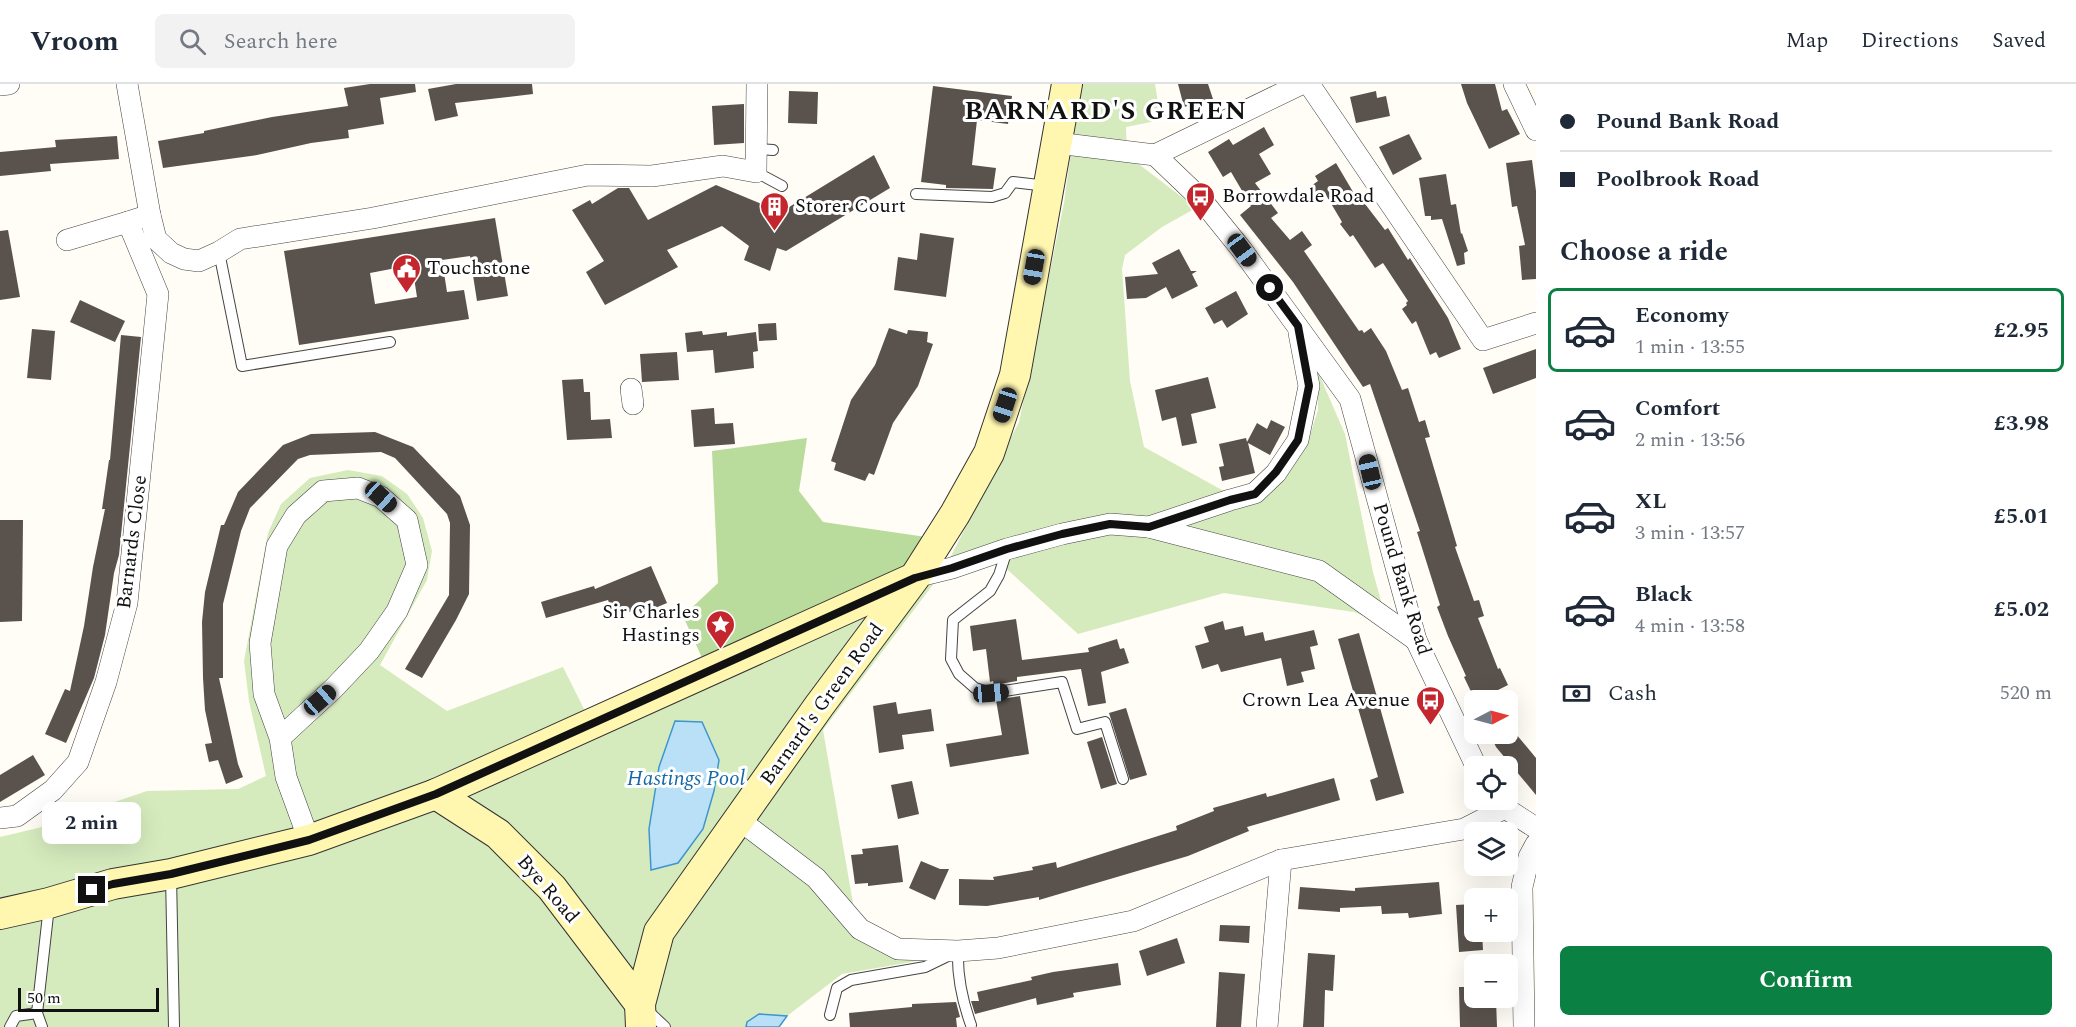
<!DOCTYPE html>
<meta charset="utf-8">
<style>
:root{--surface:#fff;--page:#f2f2f3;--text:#1f2937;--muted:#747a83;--line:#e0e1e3;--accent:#0b8043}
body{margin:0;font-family:Spectral,serif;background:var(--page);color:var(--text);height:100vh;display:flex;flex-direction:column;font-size:22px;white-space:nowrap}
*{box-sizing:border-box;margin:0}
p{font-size:20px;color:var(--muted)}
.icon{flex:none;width:33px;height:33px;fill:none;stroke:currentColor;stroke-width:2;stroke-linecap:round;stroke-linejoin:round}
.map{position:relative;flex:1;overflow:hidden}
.panel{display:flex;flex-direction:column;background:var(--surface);width:540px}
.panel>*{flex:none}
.banner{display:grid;align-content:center;height:132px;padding:0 24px;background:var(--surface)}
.needle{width:39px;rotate:84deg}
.tools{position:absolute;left:1464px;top:606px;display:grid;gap:12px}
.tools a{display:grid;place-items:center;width:54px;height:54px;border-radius:9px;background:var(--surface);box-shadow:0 6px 24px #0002;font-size:30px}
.scale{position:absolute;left:18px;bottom:15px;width:141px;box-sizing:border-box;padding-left:6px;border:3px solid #111;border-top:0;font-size:16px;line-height:21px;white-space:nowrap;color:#111;-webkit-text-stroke:4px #fff;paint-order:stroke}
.end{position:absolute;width:27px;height:27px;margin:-14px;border:8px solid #111;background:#fff;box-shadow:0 0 0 3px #fff}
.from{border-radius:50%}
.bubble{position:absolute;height:42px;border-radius:9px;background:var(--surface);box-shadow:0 6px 24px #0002;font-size:20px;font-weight:700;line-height:42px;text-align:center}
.car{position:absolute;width:18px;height:36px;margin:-18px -9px;border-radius:8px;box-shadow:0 0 4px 2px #0007;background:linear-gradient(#222 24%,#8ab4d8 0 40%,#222 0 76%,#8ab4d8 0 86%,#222 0)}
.banner b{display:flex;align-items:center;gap:21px;height:57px;font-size:22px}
.banner b+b{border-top:2px solid var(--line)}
.banner i{width:15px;height:15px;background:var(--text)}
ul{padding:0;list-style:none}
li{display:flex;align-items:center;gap:18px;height:84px;margin:0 12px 9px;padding:0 12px;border:3px solid transparent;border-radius:9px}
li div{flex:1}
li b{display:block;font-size:22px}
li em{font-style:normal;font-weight:700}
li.active{border-color:var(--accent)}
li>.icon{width:54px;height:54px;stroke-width:1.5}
h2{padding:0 24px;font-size:27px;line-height:72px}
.pay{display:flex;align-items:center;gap:15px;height:66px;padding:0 24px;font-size:22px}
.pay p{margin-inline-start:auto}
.primary-button{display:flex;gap:12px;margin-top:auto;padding:12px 24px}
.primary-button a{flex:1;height:69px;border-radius:9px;background:var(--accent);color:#fff;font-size:24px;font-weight:700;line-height:69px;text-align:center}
header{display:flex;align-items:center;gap:36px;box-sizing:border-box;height:84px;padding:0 30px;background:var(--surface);border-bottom:2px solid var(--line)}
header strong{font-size:28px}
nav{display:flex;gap:33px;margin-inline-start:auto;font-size:21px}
.search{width:420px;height:54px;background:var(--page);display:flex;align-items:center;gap:15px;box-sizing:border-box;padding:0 21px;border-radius:9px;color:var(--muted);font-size:22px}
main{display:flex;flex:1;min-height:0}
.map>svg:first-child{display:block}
</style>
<header>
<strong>Vroom</strong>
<div class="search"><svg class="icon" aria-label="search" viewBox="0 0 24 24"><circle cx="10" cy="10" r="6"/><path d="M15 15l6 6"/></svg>Search here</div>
<nav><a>Map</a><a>Directions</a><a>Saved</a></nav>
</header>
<main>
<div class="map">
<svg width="1536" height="943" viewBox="0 0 1536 943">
<rect width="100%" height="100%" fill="#fffdf5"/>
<path fill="#d5ebbd" d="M1080,0H1155L1161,36L1126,43L1127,71L1196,124L1162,143L1125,171L1122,185L1130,297L1144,363L1222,406L1273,404L1307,361L1318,326V288L1345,350L1373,488L1388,542L1354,528L1224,509L1078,550L998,477L935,498L823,646L854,825L868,842L923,876L842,890L787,932L779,943H0V753L38,744L147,707L238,705L266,692L249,617L244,577L268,449L281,420L310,394L348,386L382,392L407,410L423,434L432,467L427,496L380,581L447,627L563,583L594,645L910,506L951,472L1019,338L1064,119Z"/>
<path fill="#b9dc9c" d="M807,354L799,407L823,438L926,453L907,484L703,576L683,532L718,499L712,367Z"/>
<g fill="#b9e0f7" stroke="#3f96cf" stroke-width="1.5">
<path d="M675,637L702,638L719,676L714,707L703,745L678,779L651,786L649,745L659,683Z"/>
<path d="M759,930L787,932L779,943H746L747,938Z"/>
</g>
<g fill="#5a524d" fill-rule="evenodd">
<path d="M370,0H415L416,8L380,14L384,40L348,46L349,54L311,59L257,71L163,84L158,57L204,49V47L272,33L348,22L344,4Z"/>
<path d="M456,0H532L533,10L455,19L458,32L435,37L428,5Z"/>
<path d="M1178,0H1208L1213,15L1184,23Z"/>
<path d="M1461,0H1495L1502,27L1507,25L1520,50L1489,65L1467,19Z"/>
<path d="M933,2L1012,12L1008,40L977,36L972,81L996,84L993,105L946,104V101L921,98Z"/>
<path d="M789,7L818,8L817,40L788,39Z"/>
<path d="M1376,7L1377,14L1386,12L1390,32L1356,39L1350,13Z"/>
<path d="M744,20V59L714,61L712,22Z"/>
<path d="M1264,43L1274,61L1259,70L1271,90L1255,99L1278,129L1271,134L1290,156L1302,147L1312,161L1304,167L1359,247L1362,246L1364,249L1371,244L1386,267L1402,306L1408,304L1419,338L1425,336L1430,353L1425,354L1457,462L1455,463L1474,517L1479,516L1484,532L1478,534L1498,585L1500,584L1508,601L1498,606L1500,611L1488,616H1475L1464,593L1466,592L1448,552L1437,523L1440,521L1417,448L1420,447L1370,300L1363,303L1293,198L1240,131L1251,122L1231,88L1223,93L1208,68L1229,55L1233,61Z"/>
<path d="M1409,50L1422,75L1393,91L1379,63Z"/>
<path d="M117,52L119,75L50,80L51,87L0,92V68L56,63L55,56Z"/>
<path d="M874,71L890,104L786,167L777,164L770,187L744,176L749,162L722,142L667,166L678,183L605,221L586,188L604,177L572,126L590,116L592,120L618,104H629L648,136L716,101L781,128Z"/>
<path d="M1532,76L1536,107V195L1522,196L1519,162L1525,161L1517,122L1512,123L1506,79Z"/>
<path d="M1336,79L1359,118L1362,116L1385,146L1388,144L1408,176L1410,174L1448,234L1461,265L1439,274L1436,268L1430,271L1416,237L1412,240L1402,225L1407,221L1406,219L1408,217L1383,179L1375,184L1353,151L1350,153L1340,140L1342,138L1326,111L1319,115L1311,102L1318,97L1315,92Z"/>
<path d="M1446,90L1451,121L1456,120L1461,150L1462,149L1468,167L1464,169L1465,180L1457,182L1442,135L1431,136V132H1425L1419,94Z"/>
<path d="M495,134L508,212L477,217L470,172L442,176L447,208L464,206L469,235L299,261L284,167ZM412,181L417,213L375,220L370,189Z"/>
<path d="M8,146L20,213L0,216V147Z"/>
<path d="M920,149L954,154L946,213L894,206L898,173L917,176Z"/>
<path d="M1179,165L1191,187H1197L1192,190L1198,202L1172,215L1166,203L1146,214L1127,215L1125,193L1158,190L1152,179Z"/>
<path d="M1236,207L1248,230L1227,244L1222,236L1214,240L1205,224Z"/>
<path d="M80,216L125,237L115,258L70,238Z"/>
<path d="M776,239L777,256L759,257L758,240Z"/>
<path d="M889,244L907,250L908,246L928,248L927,258L933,260L918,302L893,339L874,391L869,389L865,397L834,386L836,379L831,377L851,316L875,281Z"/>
<path d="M32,245L55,247L51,296L27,294Z"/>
<path d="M702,247L703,251L727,248V252L756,248L758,267L753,268L754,284L715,289L713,266L687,268L685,249Z"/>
<path d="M121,251L141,253L119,471L114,489L105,551L94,594L66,659L45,650L65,605L70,607L84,542L93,483L105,425H102L109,376H110Z"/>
<path d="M1536,265V294L1493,310L1483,284Z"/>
<path d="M677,268L679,296L642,298L640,270Z"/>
<path d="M1208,293L1216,324L1191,330L1197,359L1182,362L1176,333L1162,337L1155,306Z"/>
<path d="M583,295L584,308H590L591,336L610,335L612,354L567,356L562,296Z"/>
<path d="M714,324L715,340L733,339L735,360L694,363L691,326Z"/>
<path d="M1271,336L1285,343L1270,371L1248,359L1255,389L1222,397L1219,383L1224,382L1219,360L1246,354L1247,358L1257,339L1267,345Z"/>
<path d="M375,348L413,363L460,412L470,441L469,510L456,536L422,594L405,585L449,511L450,439L447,430L395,374L381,368L310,371L298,375L250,424L241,447L223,520V594H219L238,680L243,693L226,700L218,676L209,678L205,660L212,659L205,626L203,594L202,538L205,508L221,441H224L238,408L283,361L311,350Z"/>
<path d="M0,436H23L22,537L0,538Z"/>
<path d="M651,482L667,519L641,530L638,524L615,534L608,516L546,534L541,518L594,502L595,505Z"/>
<path d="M1016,535L1022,576L1089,568L1088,564L1117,555L1120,565L1124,564L1129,579L1101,588L1106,619L1088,622L1081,585L1017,593V597L994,601L993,597L990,598L986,565L973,567L970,542Z"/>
<path d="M1223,537L1225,546L1243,542L1245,552L1263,548L1265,557L1314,546L1318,561L1310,563L1315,585L1301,588L1304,598L1287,602L1281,574L1221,588L1218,580L1202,585L1195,562L1209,558L1204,543Z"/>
<path d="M1359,549L1404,709L1376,717L1370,696L1378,693L1338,555Z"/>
<path d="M1020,612L1029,670L950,683L946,660L1002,651L996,616Z"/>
<path d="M896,618L898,630L931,625L934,647L902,651L904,665L879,669L873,622Z"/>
<path d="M1126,624L1147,691L1130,696L1109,629Z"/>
<path d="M1490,650H1516L1536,674V711L1496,663Z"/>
<path d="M1102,653L1117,700L1101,705L1087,658Z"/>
<path d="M33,671L45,691L0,718V691Z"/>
<path d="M1334,694L1340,716L1247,743L1249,747L1188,772L1039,816V813L987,822L959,821V795L994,796L993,793L1033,786L1032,783L1056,778L1057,784L1177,746L1176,742L1214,727L1213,724L1266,709L1267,713Z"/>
<path d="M912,697L919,730L898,735L891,701Z"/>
<path d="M898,761L903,798L868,802V799L855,800L851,771L863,770L862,765Z"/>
<path d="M921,777L940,785H949L935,816L909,804Z"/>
<path d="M1439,798L1442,830L1409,834L1408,829L1382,830L1381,822L1340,824V828L1298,825L1300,803L1355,807V804Z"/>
<path d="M1474,820V848H1482L1483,866L1459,868L1456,821Z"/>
<path d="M1220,841L1250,842L1249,859L1219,857Z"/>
<path d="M1177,854L1185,879L1147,892L1139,867Z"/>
<path d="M1308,869L1335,871L1333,907L1325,906L1324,943H1303Z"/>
<path d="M1118,879L1121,901L1073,909L1074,913L1037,921L1036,914L975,930L971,917H979L977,908L1032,896L1031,893L1053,888Z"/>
<path d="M1219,888L1245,890L1241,943H1216Z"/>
<path d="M1459,903H1474V914H1480V916L1496,915L1497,943H1460Z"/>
<path d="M956,918L960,933L956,934L957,943H850L849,929L912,923V920Z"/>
</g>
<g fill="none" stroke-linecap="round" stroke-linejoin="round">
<defs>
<g id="lane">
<path d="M756,65L773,66"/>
<path d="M756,88L782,102"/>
<path d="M916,110L992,113L1005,109L1013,98L1047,102"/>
<path d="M219,168L242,282L390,258"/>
<path d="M1007,466L999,491L990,507L953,536L951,575L959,590L975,604L991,609L1062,598L1077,645L1105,638L1123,695"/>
<path d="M171,791L174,943"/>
<path d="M647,926L665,943"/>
<path d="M830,931L837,904L851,896L925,883L958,867C957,893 962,916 971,941"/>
<path d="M10,943L16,932L37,929"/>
<path d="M42,943L37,929L49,822"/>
</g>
<g id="street">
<path d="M127,0L150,131L156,155L171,169L184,175L199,177L219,168L240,155L373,134L588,91L652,92L723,82L756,88L757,0"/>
<path d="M1309,0L1483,256L1536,239"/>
<path d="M1514,0L1536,46"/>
<path d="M0,1L9,0"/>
<path d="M1057,59L1155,71L1200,114L1242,166L1350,315L1416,556L1476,682"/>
<path d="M1155,71L1301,0"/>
<path d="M67,156L128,138"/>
<path d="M631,305L633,320"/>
<path d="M1149,443L1319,487L1416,556"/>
<path d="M915,493L952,484L1007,465L1062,450L1110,440L1149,443L1230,416L1255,409L1276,389L1298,356L1309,302L1299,249"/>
<path d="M280,654L334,604L369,567L397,527L417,481L407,436L381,413L358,404L323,407L296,431L277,462L260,559L264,610L280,654L286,693L309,756"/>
<path d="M1498,716L1505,724L1536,744"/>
<path d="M0,734L17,732L53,706L78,678L106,598L127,519L158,210L128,138L150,131"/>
<path d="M738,735L816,794L860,845L898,865L958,867L998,864L1133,837L1281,776L1464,745L1505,724"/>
<path d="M1267,943L1281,776"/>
<path d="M1524,943L1522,803L1529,773L1536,760"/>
</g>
<g id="secondary">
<path d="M436,710L498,750L552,804L640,920"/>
<path d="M0,830L49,819L113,800L171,790L309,756L436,710L912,495"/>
<path d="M641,943L640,920L659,848L819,622L915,493L955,430L989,369L1015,291L1067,0"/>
</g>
</defs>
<use href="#lane" stroke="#444" stroke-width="12"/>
<use href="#street" stroke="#444" stroke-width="22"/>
<use href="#secondary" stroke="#333" stroke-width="32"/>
<use href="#lane" stroke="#fff" stroke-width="10"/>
<use href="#street" stroke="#fff" stroke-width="21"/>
<use href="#secondary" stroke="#fff6b0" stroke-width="30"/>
</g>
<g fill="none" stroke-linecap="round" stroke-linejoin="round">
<path stroke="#111" stroke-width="8" d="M92,806L113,800L171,790L309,756L436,710L915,494L952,484L1007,465L1062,450L1110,440L1149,443L1230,416L1255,410L1276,388L1298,356L1309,302L1298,242L1270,204"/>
</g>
<defs>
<symbol id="bus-pin" viewBox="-11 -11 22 30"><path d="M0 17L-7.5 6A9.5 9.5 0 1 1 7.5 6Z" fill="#c4262e" stroke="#fff"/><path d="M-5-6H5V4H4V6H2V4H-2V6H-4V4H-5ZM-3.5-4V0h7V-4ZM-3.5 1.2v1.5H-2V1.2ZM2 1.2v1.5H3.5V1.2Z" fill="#fff"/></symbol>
<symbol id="building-pin" viewBox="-11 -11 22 30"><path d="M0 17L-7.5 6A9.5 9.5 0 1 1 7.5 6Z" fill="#c4262e" stroke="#fff"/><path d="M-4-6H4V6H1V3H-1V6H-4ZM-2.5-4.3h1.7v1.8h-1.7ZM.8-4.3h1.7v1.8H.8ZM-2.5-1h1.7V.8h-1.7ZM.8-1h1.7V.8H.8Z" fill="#fff"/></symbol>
<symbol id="civic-pin" viewBox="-11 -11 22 30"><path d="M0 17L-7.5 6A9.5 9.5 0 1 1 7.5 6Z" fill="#c4262e" stroke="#fff"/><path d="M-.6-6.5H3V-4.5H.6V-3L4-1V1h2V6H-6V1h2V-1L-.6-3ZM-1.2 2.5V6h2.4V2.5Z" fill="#fff"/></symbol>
<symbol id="sight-pin" viewBox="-11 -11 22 30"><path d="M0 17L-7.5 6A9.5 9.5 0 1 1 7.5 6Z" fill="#c4262e" stroke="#fff"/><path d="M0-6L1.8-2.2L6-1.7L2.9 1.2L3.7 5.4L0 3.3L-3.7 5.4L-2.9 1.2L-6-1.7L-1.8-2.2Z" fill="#fff"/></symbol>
</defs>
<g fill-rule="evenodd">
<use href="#bus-pin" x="1184" y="96" width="33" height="45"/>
<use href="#building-pin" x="758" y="106" width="33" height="45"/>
<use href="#civic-pin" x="390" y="168" width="33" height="45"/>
<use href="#sight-pin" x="704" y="524" width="33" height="45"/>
<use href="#bus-pin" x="1414" y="600" width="33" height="45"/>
</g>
<g text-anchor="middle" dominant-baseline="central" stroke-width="6" stroke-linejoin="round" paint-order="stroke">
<g font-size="20" fill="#111" stroke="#fff" text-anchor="start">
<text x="1222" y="112">Borrowdale Road</text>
<text x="795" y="122">Storer Court</text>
<text x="427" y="184">Touchstone</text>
<text x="700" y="528" text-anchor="end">Sir Charles<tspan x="700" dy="23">Hastings</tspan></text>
<text x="1410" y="616" text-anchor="end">Crown Lea Avenue</text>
</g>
<g font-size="20" fill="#111" stroke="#fff">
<text transform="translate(132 458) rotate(-83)">Barnards Close</text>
<text transform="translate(1402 495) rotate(73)">Pound Bank Road</text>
<text transform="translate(822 620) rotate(-54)">Barnard's Green Road</text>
<text transform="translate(548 805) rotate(49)">Bye Road</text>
</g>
<g font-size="21" font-style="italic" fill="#1768a6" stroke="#fff">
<text x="686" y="695">Hastings Pool</text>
</g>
<g font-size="26" font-weight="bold" letter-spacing="1.5" fill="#111" stroke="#fff">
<text x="1106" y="27">BARNARD'S GREEN</text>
</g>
</g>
</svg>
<div class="tools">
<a><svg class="needle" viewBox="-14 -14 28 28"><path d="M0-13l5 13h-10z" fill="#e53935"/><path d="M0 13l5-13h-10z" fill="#747a83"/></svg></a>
<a><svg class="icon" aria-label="locate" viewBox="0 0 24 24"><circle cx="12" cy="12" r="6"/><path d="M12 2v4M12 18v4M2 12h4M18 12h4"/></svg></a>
<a><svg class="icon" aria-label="layers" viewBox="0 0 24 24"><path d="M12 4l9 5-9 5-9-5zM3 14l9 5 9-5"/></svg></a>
<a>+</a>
<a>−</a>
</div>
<div class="scale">50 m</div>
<i class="end from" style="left:1270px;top:204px"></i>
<i class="end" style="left:92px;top:806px"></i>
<div class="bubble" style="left:42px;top:718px;width:99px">2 min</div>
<i class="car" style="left:1242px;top:166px;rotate:144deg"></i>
<i class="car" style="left:1034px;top:183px;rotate:190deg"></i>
<i class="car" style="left:1005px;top:321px;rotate:198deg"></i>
<i class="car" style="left:1370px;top:388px;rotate:347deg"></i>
<i class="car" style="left:381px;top:413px;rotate:132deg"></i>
<i class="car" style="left:991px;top:609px;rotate:85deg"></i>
<i class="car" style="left:320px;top:616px;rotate:49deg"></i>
</div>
<section class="panel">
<div class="banner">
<b><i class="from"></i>Pound Bank Road</b>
<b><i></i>Poolbrook Road</b>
</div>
<h2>Choose a ride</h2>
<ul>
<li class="active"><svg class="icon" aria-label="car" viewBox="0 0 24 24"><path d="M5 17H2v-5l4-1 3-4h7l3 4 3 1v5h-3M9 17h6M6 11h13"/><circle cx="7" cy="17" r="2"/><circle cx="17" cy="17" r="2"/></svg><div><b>Economy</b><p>1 min · 13:55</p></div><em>£2.95</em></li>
<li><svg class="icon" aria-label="car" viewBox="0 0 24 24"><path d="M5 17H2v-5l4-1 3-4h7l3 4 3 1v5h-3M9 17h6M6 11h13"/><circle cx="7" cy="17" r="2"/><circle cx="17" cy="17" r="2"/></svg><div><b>Comfort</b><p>2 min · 13:56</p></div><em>£3.98</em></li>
<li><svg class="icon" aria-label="car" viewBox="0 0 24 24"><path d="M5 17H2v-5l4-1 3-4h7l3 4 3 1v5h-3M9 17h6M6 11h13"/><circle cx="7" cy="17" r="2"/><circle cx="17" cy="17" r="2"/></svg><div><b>XL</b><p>3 min · 13:57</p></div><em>£5.01</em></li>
<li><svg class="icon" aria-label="car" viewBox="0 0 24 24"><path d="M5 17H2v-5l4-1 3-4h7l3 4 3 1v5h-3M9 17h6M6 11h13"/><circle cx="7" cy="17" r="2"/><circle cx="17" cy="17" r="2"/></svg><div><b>Black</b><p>4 min · 13:58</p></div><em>£5.02</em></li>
</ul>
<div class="pay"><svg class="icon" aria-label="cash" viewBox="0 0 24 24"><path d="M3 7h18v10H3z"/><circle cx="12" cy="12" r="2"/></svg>Cash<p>520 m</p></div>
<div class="primary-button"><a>Confirm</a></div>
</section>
</main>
